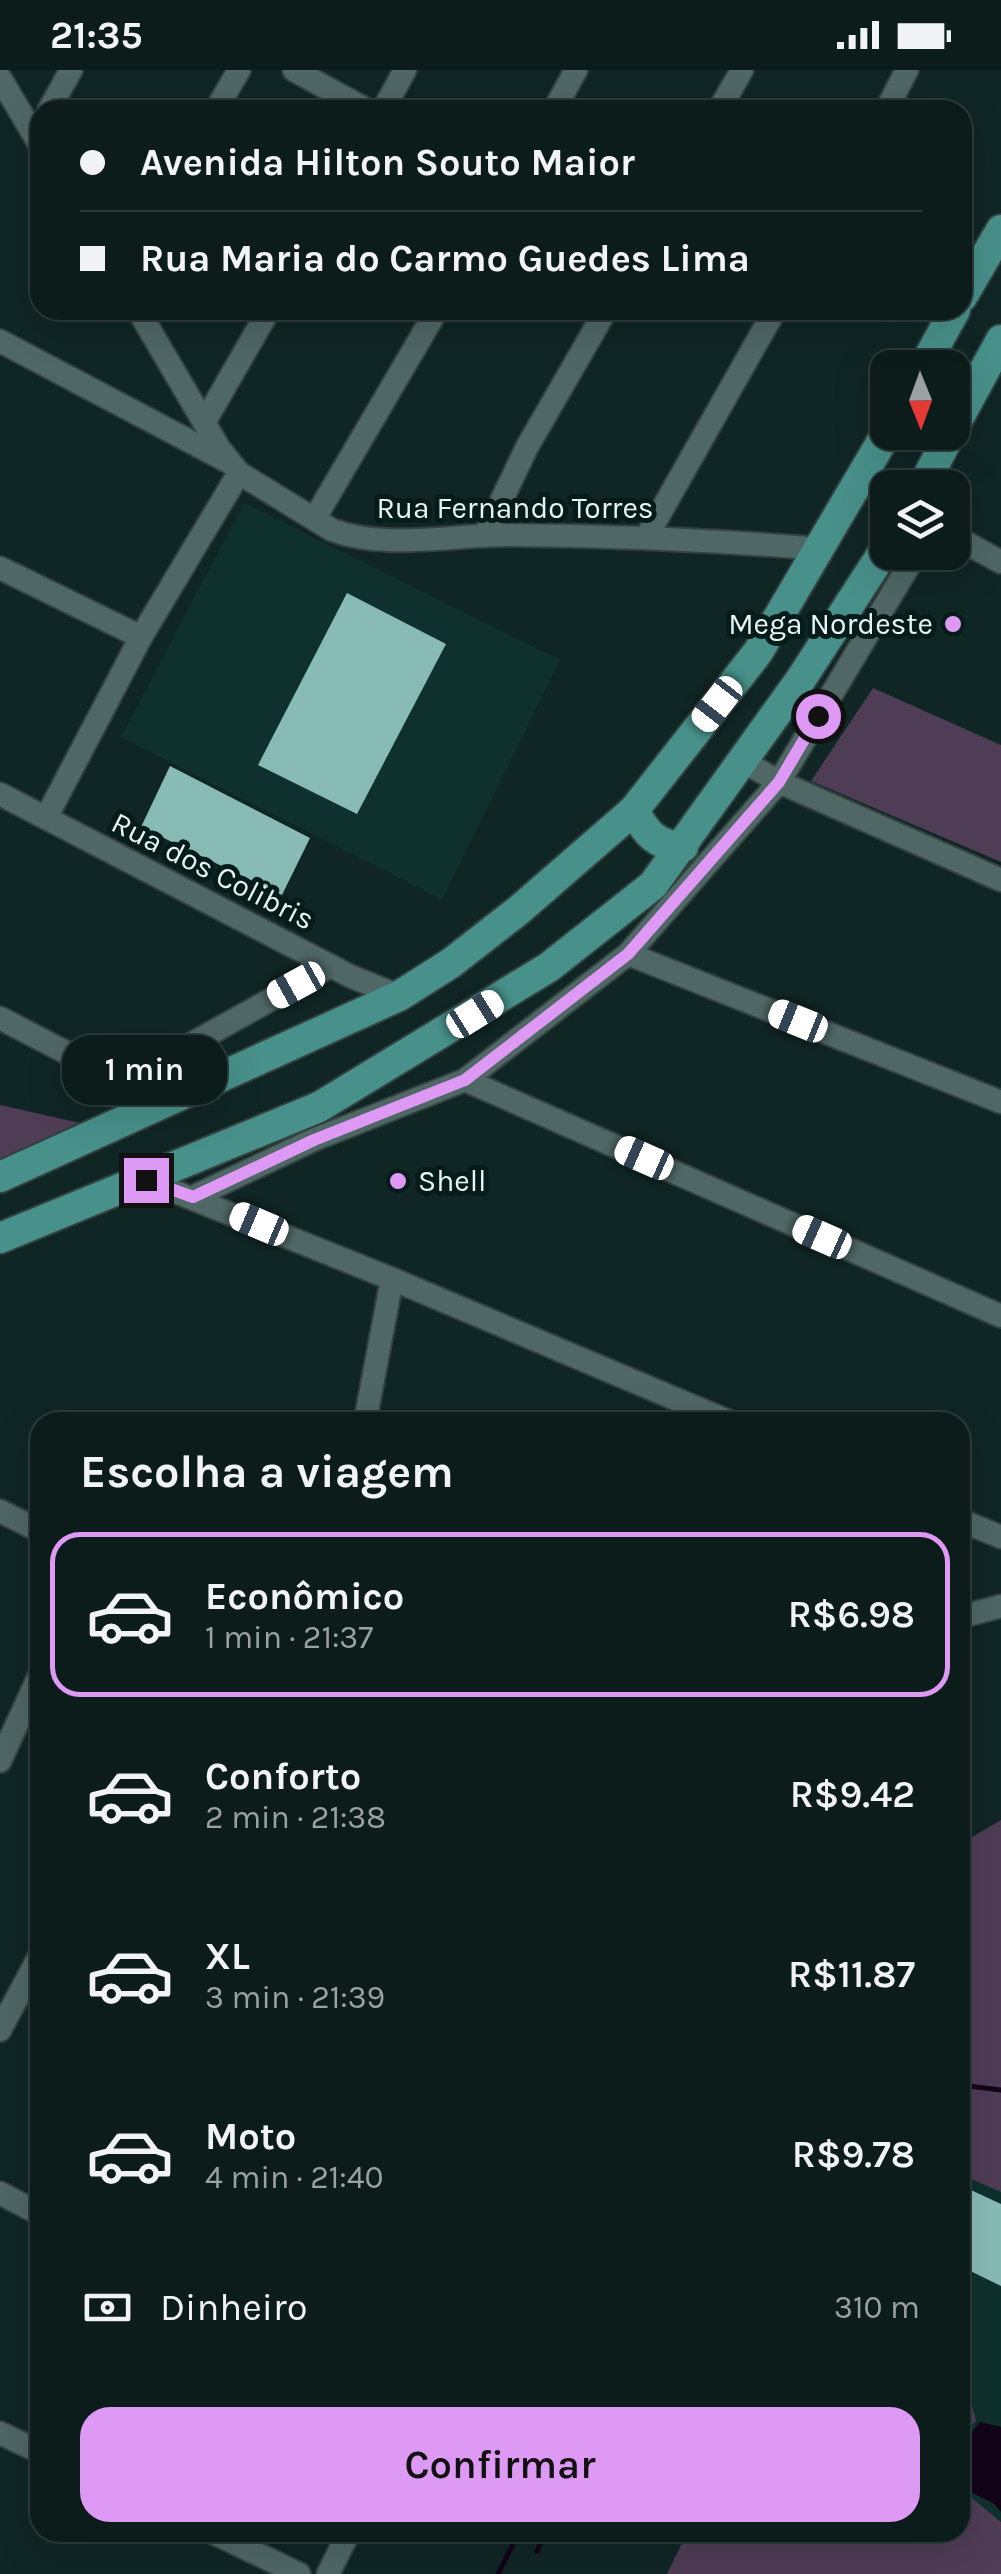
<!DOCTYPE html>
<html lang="pt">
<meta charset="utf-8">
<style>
:root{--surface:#0c1c1b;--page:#1a2928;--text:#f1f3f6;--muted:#9aa1a3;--line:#2c3a3a;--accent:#dd99f3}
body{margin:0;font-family:Karla,sans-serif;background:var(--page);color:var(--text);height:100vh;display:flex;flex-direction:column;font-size:38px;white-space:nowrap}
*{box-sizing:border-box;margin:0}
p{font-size:32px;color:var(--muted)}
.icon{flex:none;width:55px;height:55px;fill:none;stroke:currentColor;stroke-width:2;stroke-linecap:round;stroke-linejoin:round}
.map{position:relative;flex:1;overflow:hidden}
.details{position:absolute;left:30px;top:1342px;width:940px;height:1130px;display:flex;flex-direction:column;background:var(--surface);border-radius:30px;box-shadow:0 10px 40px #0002,0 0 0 2px var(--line)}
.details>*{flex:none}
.guide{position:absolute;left:30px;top:30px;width:942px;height:220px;border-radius:30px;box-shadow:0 10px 40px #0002,0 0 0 2px var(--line);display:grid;align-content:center;height:220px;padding:0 50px;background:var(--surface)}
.needle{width:65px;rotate:179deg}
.fabs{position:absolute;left:870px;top:280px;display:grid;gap:20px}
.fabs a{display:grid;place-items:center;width:100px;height:100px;border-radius:20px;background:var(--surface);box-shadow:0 10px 40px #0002,0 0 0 2px var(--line);font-size:50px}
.end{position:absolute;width:45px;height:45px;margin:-22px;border:12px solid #dd99f3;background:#111;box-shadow:0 0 0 5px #111}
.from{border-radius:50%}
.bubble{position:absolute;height:70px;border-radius:30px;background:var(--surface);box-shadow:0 10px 40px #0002,0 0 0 2px var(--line);font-size:32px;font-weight:600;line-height:70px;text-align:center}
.car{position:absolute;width:30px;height:60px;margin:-30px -15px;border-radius:12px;box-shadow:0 0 8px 2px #0007;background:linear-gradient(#fff 24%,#345 0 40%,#fff 0 76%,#345 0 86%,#fff 0)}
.guide b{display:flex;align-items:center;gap:35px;height:95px;font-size:38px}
.guide b+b{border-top:2px solid var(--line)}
.guide i{width:25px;height:25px;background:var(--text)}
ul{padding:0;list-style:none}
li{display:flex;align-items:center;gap:30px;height:165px;margin:0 20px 15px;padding:0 30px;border:5px solid transparent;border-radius:30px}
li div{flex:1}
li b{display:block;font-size:38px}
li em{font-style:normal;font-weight:600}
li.on{border-color:var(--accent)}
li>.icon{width:90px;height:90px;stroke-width:1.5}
h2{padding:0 50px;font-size:45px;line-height:120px}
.pay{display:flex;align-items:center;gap:25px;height:110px;padding:0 50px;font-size:38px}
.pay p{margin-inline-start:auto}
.action{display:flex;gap:20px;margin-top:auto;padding:20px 50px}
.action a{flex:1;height:115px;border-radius:30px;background:var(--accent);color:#111;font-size:40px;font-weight:600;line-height:115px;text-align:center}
.status{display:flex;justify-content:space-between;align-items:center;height:70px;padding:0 50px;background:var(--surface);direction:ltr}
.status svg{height:28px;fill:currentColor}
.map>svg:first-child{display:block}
</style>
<div class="status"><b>21:35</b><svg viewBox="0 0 49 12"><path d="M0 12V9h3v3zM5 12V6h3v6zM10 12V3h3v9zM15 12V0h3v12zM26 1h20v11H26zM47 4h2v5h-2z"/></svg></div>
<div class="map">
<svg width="1001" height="2504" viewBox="0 0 1001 2504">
<rect width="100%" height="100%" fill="#102624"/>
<g fill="#0f312e">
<path d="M244,433L560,590L442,830L121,667Z"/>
<path d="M1001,1836V2504H667L687,2463L960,2462V1917Z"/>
</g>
<g fill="#4f3c55">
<path d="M873,618L1001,675V792L811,711Z"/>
<path d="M0,1035L116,1061L0,1107Z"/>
<path d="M1001,1750V2122L960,2104V1774Z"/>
<path d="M961,2292L976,2351L960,2368V2293Z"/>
<path d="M960,2418L1001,2452V2504H667L687,2463L960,2462Z"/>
</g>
<path fill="#130318" d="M980,2352L1001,2357V2442L993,2433L960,2417V2377Z"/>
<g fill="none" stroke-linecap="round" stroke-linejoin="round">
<g stroke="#130318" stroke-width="5">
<path d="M960,2015L1001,2020"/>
<path d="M537,2481L545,2462"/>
<path d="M498,2504L519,2462"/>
</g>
</g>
<g fill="#89bbb6">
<path d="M347,523L446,574L357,744L258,695Z"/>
<path d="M170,696L310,768L282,825L141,757Z"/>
<path d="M960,2115L1001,2134V2216L960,2196Z"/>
</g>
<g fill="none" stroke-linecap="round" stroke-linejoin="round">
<defs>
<g id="minor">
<path d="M294,0L367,40"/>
<path d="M0,8L40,75"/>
<path d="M49,40L71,0"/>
<path d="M216,40L239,0"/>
<path d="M383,40L405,0"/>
<path d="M554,40L576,0"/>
<path d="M719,40L742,0"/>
<path d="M886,40L907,0"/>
<path d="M138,240L219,378L239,403L332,460C386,480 450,465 507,465C612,466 716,470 821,479"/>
<path d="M0,271L227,391"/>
<path d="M205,351L269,240"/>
<path d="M315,448L437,240"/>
<path d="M485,465L527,377L606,240"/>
<path d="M952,465L1001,492"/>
<path d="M647,466L775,240"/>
<path d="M0,498L141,567"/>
<path d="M743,691L779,712L1001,810"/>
<path d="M0,724L350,906L399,926"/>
<path d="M46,748L141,567L239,403"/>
<path d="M628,884L1001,1032"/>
<path d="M0,948L123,1012L168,1030"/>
<path d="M465,1010L1001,1246"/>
<path d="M123,1012L331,896"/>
<path d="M146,1110L392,1209L730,1352"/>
<path d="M193,1127L313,1070L465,1010L628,884L779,712L917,482"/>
<path d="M365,1352L392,1209"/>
<path d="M0,1441L40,1461"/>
<path d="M960,1450L1001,1467"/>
<path d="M960,1547L1001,1536"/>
<path d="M0,1691L40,1604"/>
<path d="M0,1960L40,1885"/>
<path d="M0,2123L40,2144"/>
<path d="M0,2363L40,2382"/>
<path d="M212,2462L299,2504"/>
<path d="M328,2504L349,2462"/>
</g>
<g id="major">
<path d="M962,227L1001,160"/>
<path d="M923,298L955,240"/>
<path d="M952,360L1001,270"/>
<path d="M922,418L951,362"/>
<path d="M634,740C646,764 656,775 683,777"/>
<path d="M0,1107L399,926L451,893L519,840L634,740L758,582L888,361"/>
<path d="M0,1168L319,1037L549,897L653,815L801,609L888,475"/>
</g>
</defs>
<use href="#minor" stroke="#334240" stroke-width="26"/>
<use href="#major" stroke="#334240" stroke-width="34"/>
<use href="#minor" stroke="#4f6765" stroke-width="22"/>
<use href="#major" stroke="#48908a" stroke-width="30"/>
</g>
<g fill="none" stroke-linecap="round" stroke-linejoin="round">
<path stroke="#dd99f3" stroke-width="12" d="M146,1110L193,1127L314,1070L465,1010L628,884L779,712L818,646"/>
</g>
<g fill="#dd99f3" stroke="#061c1b" stroke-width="4">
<circle cx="953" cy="554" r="10"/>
<circle cx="398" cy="1111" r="10"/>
</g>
<g text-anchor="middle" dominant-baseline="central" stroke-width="10" stroke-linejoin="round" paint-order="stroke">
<g font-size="30" fill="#e8f5f4" stroke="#061c1b">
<text x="515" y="438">Rua Fernando Torres</text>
<text transform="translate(213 801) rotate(27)">Rua dos Colibris</text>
</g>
<g font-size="30" fill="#e8f5f4" stroke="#061c1b" text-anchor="end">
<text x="933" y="554">Mega Nordeste</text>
<text x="418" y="1111" text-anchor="start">Shell</text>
</g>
</g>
</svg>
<div class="fabs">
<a><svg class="needle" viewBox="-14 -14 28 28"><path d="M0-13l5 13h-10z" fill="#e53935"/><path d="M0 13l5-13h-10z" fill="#9aa1a3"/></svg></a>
<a><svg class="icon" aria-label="layers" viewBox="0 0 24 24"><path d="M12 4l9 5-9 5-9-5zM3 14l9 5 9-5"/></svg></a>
</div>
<i class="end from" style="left:818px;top:646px"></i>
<i class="end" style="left:146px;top:1110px"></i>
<div class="bubble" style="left:62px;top:965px;width:165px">1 min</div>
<i class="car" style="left:717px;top:634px;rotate:218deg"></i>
<i class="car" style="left:296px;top:915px;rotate:241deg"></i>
<i class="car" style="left:475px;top:944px;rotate:58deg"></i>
<i class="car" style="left:798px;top:951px;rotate:292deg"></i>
<i class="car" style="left:644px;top:1088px;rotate:294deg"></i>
<i class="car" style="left:259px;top:1154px;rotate:293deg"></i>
<i class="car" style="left:822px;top:1167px;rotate:294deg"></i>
<div class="guide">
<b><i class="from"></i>Avenida Hilton Souto Maior</b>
<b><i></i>Rua Maria do Carmo Guedes Lima</b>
</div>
<section class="details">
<h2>Escolha a viagem</h2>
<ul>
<li class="on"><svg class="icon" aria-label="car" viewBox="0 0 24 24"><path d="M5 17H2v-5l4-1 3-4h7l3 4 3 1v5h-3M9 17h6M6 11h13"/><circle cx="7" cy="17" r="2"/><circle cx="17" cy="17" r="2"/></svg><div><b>Econômico</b><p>1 min · 21:37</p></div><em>R$6.98</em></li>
<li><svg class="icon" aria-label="car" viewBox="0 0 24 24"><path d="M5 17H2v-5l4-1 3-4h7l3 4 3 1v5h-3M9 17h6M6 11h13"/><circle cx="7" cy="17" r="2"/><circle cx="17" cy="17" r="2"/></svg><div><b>Conforto</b><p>2 min · 21:38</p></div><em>R$9.42</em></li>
<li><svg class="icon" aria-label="car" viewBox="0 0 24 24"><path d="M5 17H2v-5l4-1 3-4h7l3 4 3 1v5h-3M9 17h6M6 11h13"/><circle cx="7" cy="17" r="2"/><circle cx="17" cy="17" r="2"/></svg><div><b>XL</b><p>3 min · 21:39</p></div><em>R$11.87</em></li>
<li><svg class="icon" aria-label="car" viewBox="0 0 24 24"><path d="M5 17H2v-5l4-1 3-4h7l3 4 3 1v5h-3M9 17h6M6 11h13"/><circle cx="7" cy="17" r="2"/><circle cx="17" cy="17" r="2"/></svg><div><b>Moto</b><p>4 min · 21:40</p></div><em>R$9.78</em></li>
</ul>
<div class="pay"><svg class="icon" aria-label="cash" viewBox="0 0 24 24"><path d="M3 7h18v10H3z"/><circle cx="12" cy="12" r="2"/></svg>Dinheiro<p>310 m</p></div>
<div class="action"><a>Confirmar</a></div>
</section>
</div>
